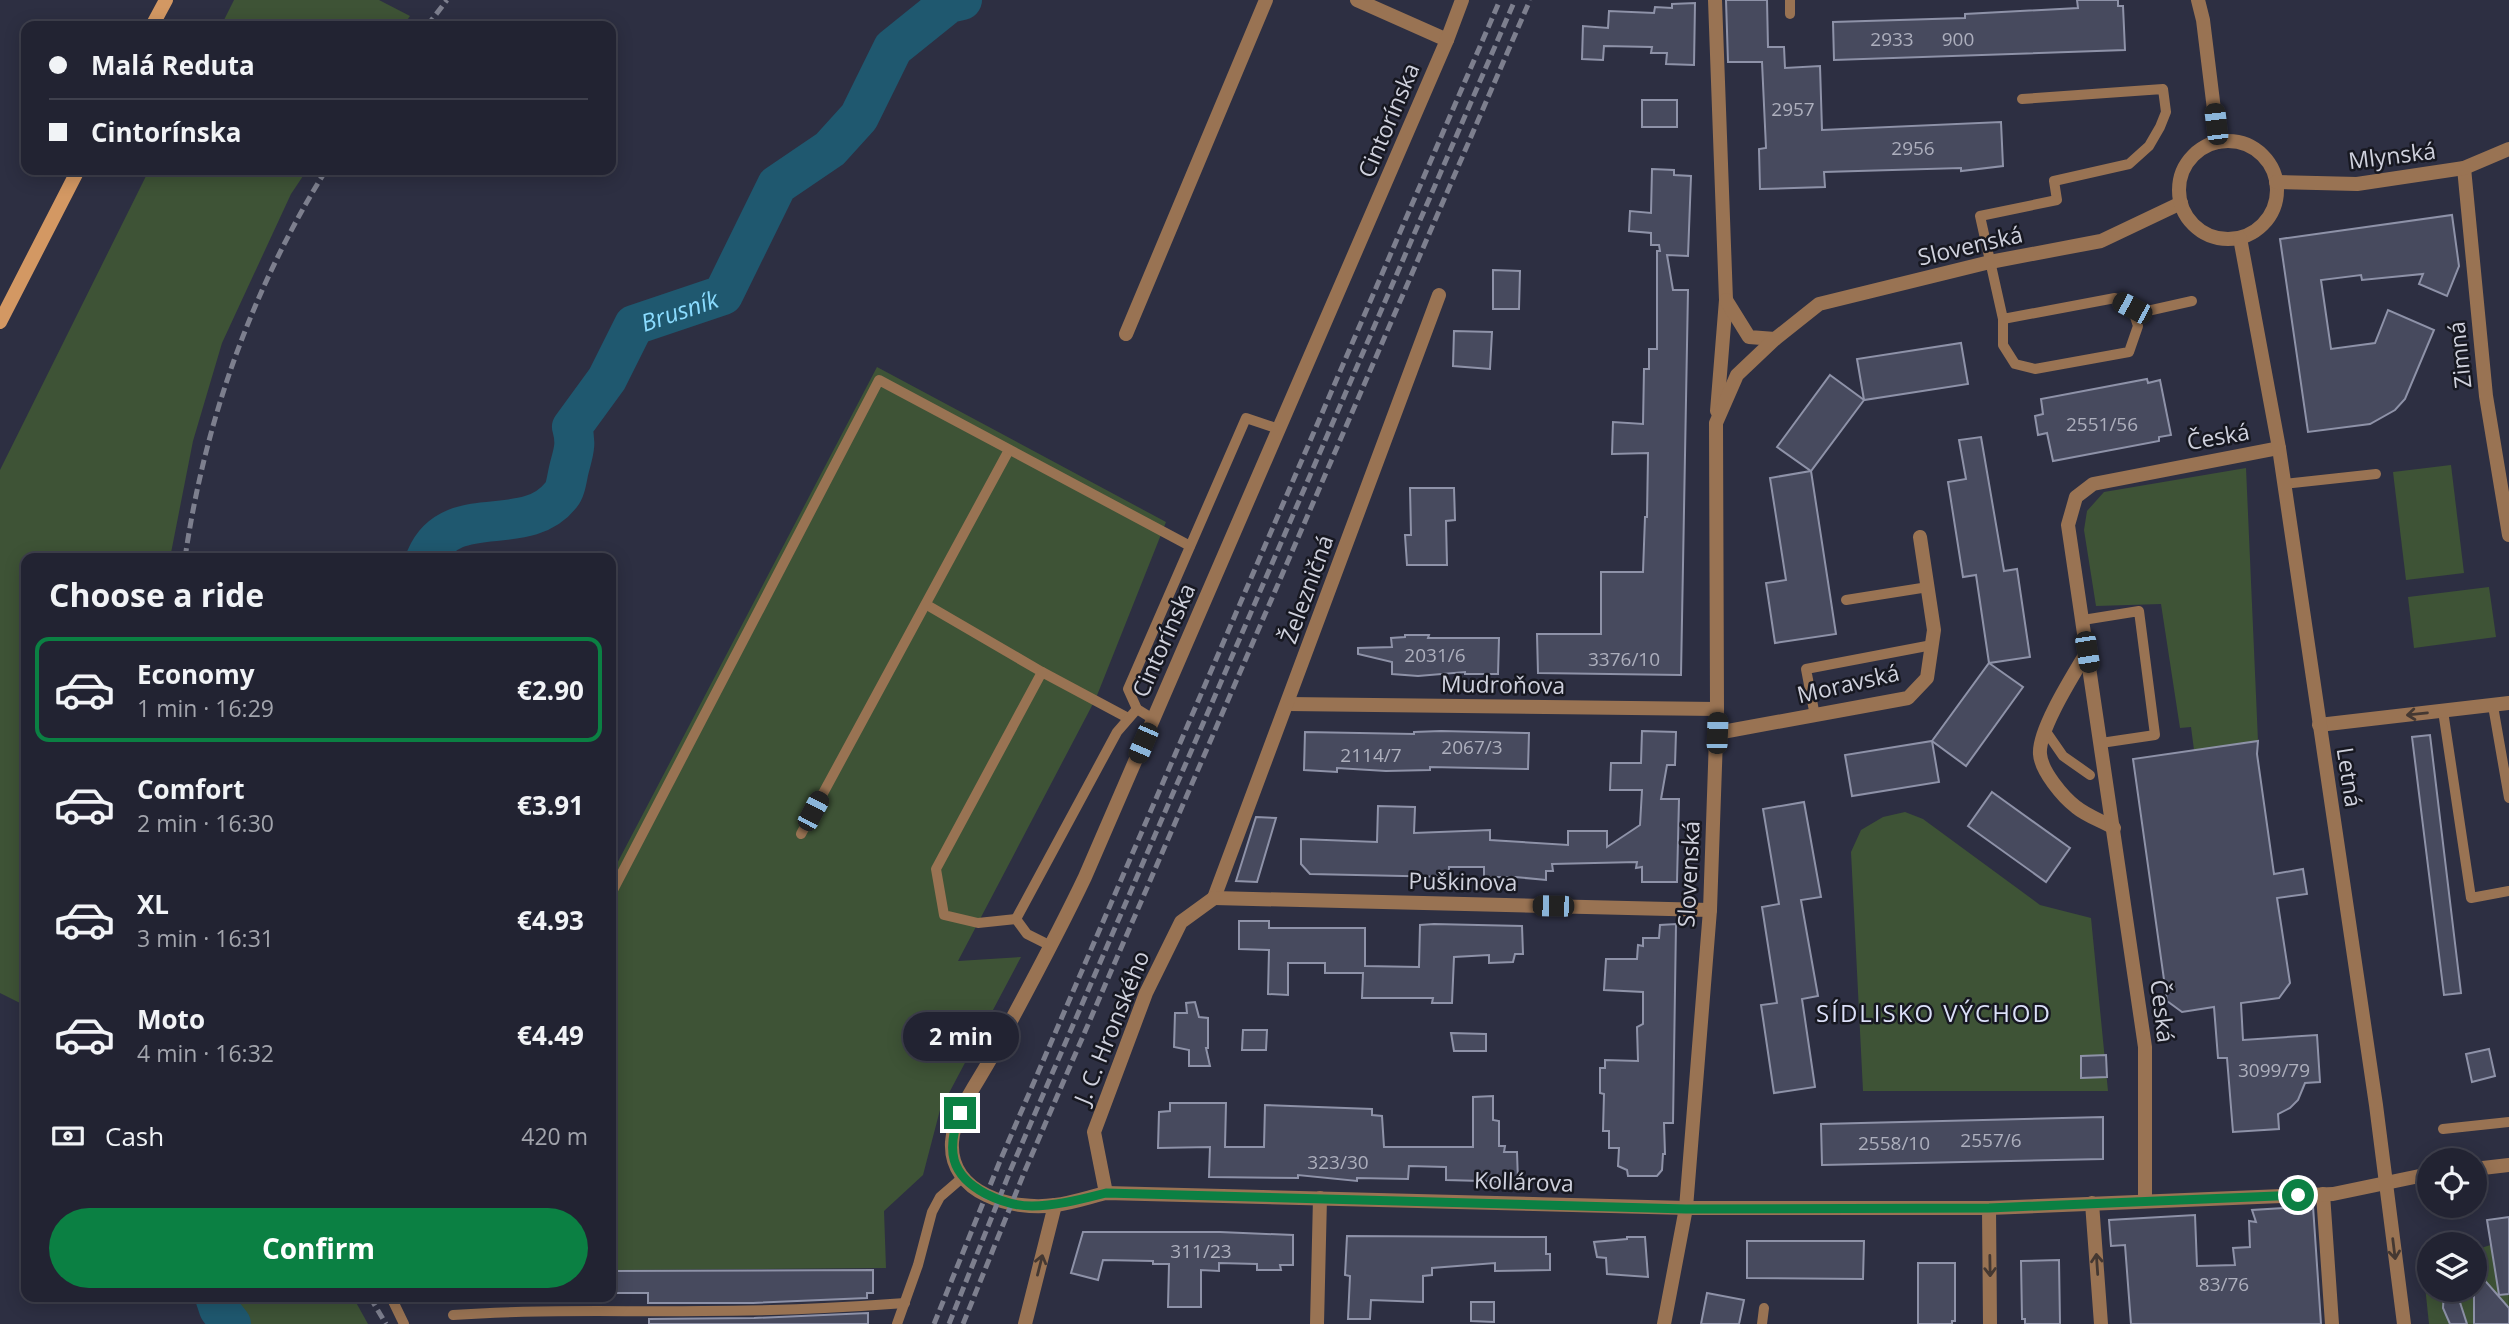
<!DOCTYPE html>
<meta charset="utf-8">
<style>
:root{--surface:#222332;--page:#2a2b3a;--text:#f1f3f6;--muted:#a2a4ac;--line:#3f404d;--accent:#0b8043}
body{margin:0;font-family:"Open Sans",sans-serif;background:var(--page);color:var(--text);height:100vh;display:flex;flex-direction:column;font-size:26px;white-space:nowrap}
*{box-sizing:border-box;margin:0}
p{font-size:23px;color:var(--muted)}
.icon{flex:none;width:38px;height:38px;fill:none;stroke:currentColor;stroke-width:2;stroke-linecap:round;stroke-linejoin:round}
.map{position:relative;flex:1;overflow:hidden}
.details{position:absolute;left:21px;top:553px;width:595px;height:749px;display:flex;flex-direction:column;background:var(--surface);border-radius:14px;box-shadow:0 4px 18px #0003,0 0 0 2px var(--line)}
.details>*{flex:none}
.banner{position:absolute;left:21px;top:21px;width:595px;height:154px;border-radius:14px;box-shadow:0 4px 18px #0003,0 0 0 2px var(--line);display:grid;align-content:center;height:154px;padding:0 28px;background:var(--surface)}
.tools{position:absolute;left:2417px;top:1148px;display:grid;gap:14px}
.tools a{display:grid;place-items:center;width:70px;height:70px;border-radius:50%;background:var(--surface);box-shadow:0 4px 18px #0003,0 0 0 2px var(--line);font-size:35px}
.end{position:absolute;width:32px;height:32px;margin:-16px;border:9px solid #0b8043;background:#fff;box-shadow:0 0 0 4px #fff}
.from{border-radius:50%}
.bubble{position:absolute;height:49px;border-radius:24px;background:var(--surface);box-shadow:0 4px 18px #0003,0 0 0 2px var(--line);font-size:23px;font-weight:700;line-height:49px;text-align:center}
.car{position:absolute;width:21px;height:42px;margin:-21px -10px;border-radius:9px;box-shadow:0 0 5px 2px #0007;background:linear-gradient(#222 24%,#8ab4d8 0 40%,#222 0 76%,#8ab4d8 0 86%,#222 0)}
.banner b{display:flex;align-items:center;gap:24px;height:66px;font-size:26px}
.banner b+b{border-top:2px solid var(--line)}
.banner i{width:18px;height:18px;background:var(--text)}
ul{padding:0;list-style:none}
li{display:flex;align-items:center;gap:21px;height:105px;margin:0 14px 10px;padding:0 14px;border:4px solid transparent;border-radius:14px}
li div{flex:1}
li b{display:block;font-size:26px}
li em{font-style:normal;font-weight:700}
li.on{border-color:var(--accent)}
li>.icon{width:63px;height:63px;stroke-width:1.5}
h2{padding:0 28px;font-size:32px;line-height:84px}
.pay{display:flex;align-items:center;gap:18px;height:77px;padding:0 28px;font-size:26px}
.pay p{margin-inline-start:auto}
.primary-button{display:flex;gap:14px;margin-top:auto;padding:14px 28px}
.primary-button a{flex:1;height:80px;border-radius:42px;background:var(--accent);color:#fff;font-size:28px;font-weight:700;line-height:80px;text-align:center}
.map>svg:first-child{display:block}
</style>
<div class="map">
<svg width="2509" height="1324" viewBox="0 0 2509 1324">
<rect width="100%" height="100%" fill="#2d2f42"/>
<g fill="#3e5336">
<path d="M234,0H379L410,16L403,26H221Z"/>
<path d="M149,170H307L291,194L222,343L193,441L170,558H26V1006L0,993V470Z"/>
<path d="M877,367L1166,522L1096,698L958,961L1021,957L940,1110L923,1175L884,1211L886,1268L611,1270V875Z"/>
<path d="M2451,465L2464,573L2406,580L2393,472Z"/>
<path d="M2246,468L2258,741L2194,750L2191,727L2180,728L2161,604L2096,606L2084,530L2087,511L2104,492Z"/>
<path d="M2489,587L2496,637L2414,648L2408,597Z"/>
<path d="M1905,812L1923,819L2040,905L2091,918L2108,1091H1863L1851,852L1861,830L1883,817Z"/>
<path d="M2509,1239V1324H2429L2423,1267L2429,1265V1290H2474L2475,1250Z"/>
<path d="M215,1297H353L368,1324H231Z"/>
</g>
<g fill="none" stroke-linecap="round" stroke-linejoin="round">
<g stroke="#1f586f" stroke-width="40">
<path id="s1" d="M426,558C451,499 525,541 561,495C566,489 567,477 569,469C573,453 577,445 572,427L607,379L634,325L723,295L777,185L830,149L859,117L893,48L949,3L962,0"/>
<path d="M215,1297L219,1309L231,1324"/>
</g>
</g>
<g fill="#474a5e" stroke="#8e92a8" stroke-width="2">
<path d="M1726,0H1767L1768,47H1784L1785,68L1820,66L1822,130L2001,122L2003,166L1961,171V168L1824,172L1825,187L1760,189L1759,149L1766,148L1762,62H1728Z"/>
<path d="M2077,0H2118V6H2123L2125,50L1834,60L1833,22L1965,18V14L2078,8Z"/>
<path d="M1695,3L1694,65L1666,64L1667,53H1651L1652,47L1604,46L1603,60L1582,59L1583,26L1608,28L1609,11L1654,13L1655,7L1672,8V4Z"/>
<rect x="1642" y="100" width="35" height="27"/>
<path d="M1652,169L1674,170V175L1691,176L1688,256L1667,255L1673,290H1688L1681,675L1538,673L1537,634H1601V572H1643L1645,517H1647L1648,453L1612,454L1613,422L1643,424L1644,369H1649V349H1657V251H1660L1659,245H1651V233L1629,231L1630,211L1651,213Z"/>
<path d="M2452,215L2459,266L2447,296L2419,284L2423,274L2362,280L2361,275L2321,280L2331,349L2375,343L2388,310L2434,330L2405,399L2395,410L2370,424L2308,432L2280,239Z"/>
<path d="M1493,270L1520,271L1519,309H1493Z"/>
<path d="M1454,331L1492,332L1490,369L1453,366Z"/>
<path d="M1961,343L1968,384L1864,400L1857,359Z"/>
<path d="M1830,375L1864,400L1811,471L1777,447Z"/>
<path d="M2147,379L2148,383L2160,380L2171,435L2159,437V441L2053,461L2047,433L2038,435L2035,416L2043,414L2041,399Z"/>
<path d="M1981,437L2004,571L2017,569L2030,657L1989,663L1976,575L1963,577L1948,482L1966,479L1959,440Z"/>
<path d="M1811,471L1836,634L1775,643L1766,583L1786,580L1770,478Z"/>
<path d="M1410,488H1454L1455,520L1446,521L1447,565H1407L1405,535H1411Z"/>
<path d="M1405,635H1429L1428,638H1499L1498,674H1465V672L1418,676L1392,674V662L1358,654V648L1392,647L1391,638L1405,637Z"/>
<path d="M1989,663L2023,687L1966,766L1932,741Z"/>
<path d="M1441,731L1529,733L1528,769L1430,767V770L1386,771L1337,768V772L1304,770L1305,732L1414,734V732Z"/>
<path d="M1642,731L1676,732L1675,765H1667L1661,799H1679L1677,882H1642V867L1636,868L1637,862L1552,864L1553,871H1546V880L1515,877H1484V867H1449V877L1310,874L1301,864V839L1377,842L1378,806L1415,807L1414,833L1490,830V840L1568,845V831H1607V847L1640,825L1642,790H1610L1611,763H1641Z"/>
<path d="M2430,735L2461,993L2444,995L2412,737Z"/>
<path d="M1932,741L1939,782L1852,796L1845,755Z"/>
<path d="M2258,741L2257,754L2274,874L2303,869L2307,894L2277,898L2290,983L2279,998L2241,1003L2243,1040L2317,1035L2320,1082L2305,1083L2298,1100L2290,1108L2278,1114L2279,1129L2233,1132L2227,1058H2218L2214,1007L2182,1012L2167,1001L2133,759Z"/>
<path d="M1992,792L2070,848L2046,882L1968,826Z"/>
<path d="M1804,802L1821,897L1801,900L1818,996L1802,999L1815,1087L1774,1093L1761,1005L1777,1003L1762,907L1779,904L1763,809Z"/>
<path d="M1256,817L1276,818L1257,882L1236,881Z"/>
<path d="M1239,921H1269V928H1365V966L1419,967L1420,925L1434,924L1522,926L1523,954H1515L1513,962L1489,963V955L1454,957L1452,1003H1432L1433,998H1362L1363,973H1325V963H1288V995L1268,994L1269,950L1239,949Z"/>
<path d="M1676,924L1673,1123H1664L1665,1154H1663L1662,1170L1657,1176H1628L1627,1170L1618,1166L1619,1148H1609V1131H1603L1604,1094L1600,1093V1068H1605V1060L1638,1061L1637,1027L1643,1024V992L1604,990L1606,959H1637L1638,945L1643,946V938H1659L1660,925Z"/>
<path d="M1195,1002L1199,1017L1208,1018V1048H1206L1210,1066H1189V1050L1174,1047L1175,1013H1187L1186,1003Z"/>
<path d="M1243,1030H1267L1266,1050H1242Z"/>
<path d="M1451,1033L1486,1034V1051H1454Z"/>
<path d="M2489,1049L2495,1076L2472,1082L2466,1054Z"/>
<path d="M2106,1055L2107,1077L2081,1078V1056Z"/>
<path d="M1493,1096V1120L1499,1121V1146H1505L1504,1152H1517L1518,1182L1446,1180V1167L1409,1166L1408,1179L1357,1178V1181L1298,1175V1178L1209,1177L1210,1147L1158,1148L1159,1112L1170,1111V1103H1226L1225,1147H1264L1265,1105L1372,1109V1115L1382,1116L1384,1147H1473V1097Z"/>
<path d="M2103,1117V1159L1822,1165L1821,1124Z"/>
<path d="M2313,1206L2321,1324H2131L2125,1245L2111,1246L2109,1220L2195,1215L2197,1266L2235,1265L2233,1248L2250,1247L2249,1221L2256,1222L2252,1210Z"/>
<path d="M2509,1217V1294L2499,1295L2487,1220Z"/>
<path d="M1083,1232H1220L1293,1235V1265H1280L1281,1270H1257V1264L1219,1263V1271L1201,1270V1307H1168L1169,1264H1153V1261L1103,1260L1098,1280L1071,1273Z"/>
<path d="M1347,1236L1546,1237V1254H1550V1270L1495,1271V1263L1432,1268V1275L1423,1276V1302L1371,1300L1370,1319H1348L1350,1276L1345,1275Z"/>
<path d="M1627,1237H1645L1648,1277L1607,1274L1606,1258L1597,1257L1594,1242L1627,1239Z"/>
<path d="M1747,1241H1864L1863,1279L1747,1278Z"/>
<path d="M2059,1260L2060,1324H2025V1319H2022L2021,1261Z"/>
<path d="M1918,1263H1955V1321H1952V1324H1918Z"/>
<path d="M2474,1268L2509,1308V1324H2474Z"/>
<path d="M873,1270V1293H867V1298L753,1303H648V1293H611V1271Z"/>
<path d="M2444,1290H2456L2467,1324H2450L2443,1308Z"/>
<path d="M1707,1293L1744,1300L1739,1324H1701Z"/>
<path d="M1471,1302H1494V1322L1471,1321Z"/>
<path d="M868,1313V1324H649V1319L754,1318Z"/>
</g>
<g fill="none" stroke-linecap="round" stroke-linejoin="round">
<g stroke="#997353" stroke-width="10">
<path d="M1790,0V14"/>
<path d="M2134,314L2192,301"/>
<path d="M2003,319L2115,298L2132,308L2138,326L2129,352L2035,369L2015,364L2003,345V319L1980,216L2057,200L2054,181L2129,164L2149,146L2160,127L2166,112L2163,89L2022,99"/>
<path d="M2284,484L2376,474"/>
<path d="M1846,600L1928,587"/>
<path d="M927,605L1042,672L936,869L944,915L978,923L1016,919"/>
<path d="M2083,620L2139,611L2155,735L2101,743"/>
<path d="M1042,672L1128,718"/>
<path d="M2493,706L2509,798"/>
<path d="M2443,711L2471,898L2509,891"/>
<path d="M1815,716L1806,669L1932,645"/>
<path d="M1153,719L1137,709L1128,689L1246,418L1279,429"/>
<path d="M2045,730L2063,756L2090,775"/>
<path d="M801,834L1009,450"/>
<path d="M611,894L879,380L1190,546"/>
<path d="M1051,946L1027,934L1016,919L1117,732L1137,709"/>
<path d="M2443,1129L2509,1122"/>
<path d="M391,1297L404,1324"/>
<path d="M453,1315C536,1309 619,1312 703,1311C770,1311 838,1308 905,1303"/>
<path d="M897,1324L918,1265L932,1212L940,1197L962,1178"/>
<path d="M1762,1324L1764,1308"/>
</g>
<path stroke="#997353" stroke-width="14" d="M2323,1194L2332,1324"/>
<g stroke="#997353" stroke-width="14">
<path d="M1357,0L1447,40"/>
<path d="M1462,0L1447,40L1085,877C1056,938 1024,997 992,1056C979,1081 954,1112 952,1142C949,1194 1013,1211 1055,1205C1072,1203 1089,1197 1106,1193L1686,1208H1989L2333,1194L2429,1174"/>
<path d="M1715,0L1726,300L1717,411"/>
<path d="M2464,168L2486,396L2509,535"/>
<path d="M1726,300L1749,337L1775,339"/>
<path d="M1126,334L1266,0"/>
<path d="M2087,652C2074,674 2038,730 2040,754C2041,771 2063,797 2076,807C2087,816 2102,821 2114,828"/>
<path d="M1288,704L1717,709"/>
<path d="M2319,725L2509,703"/>
<path d="M1717,733L1908,698L1927,678L1934,630L1920,537"/>
<path d="M1214,898L1439,295"/>
<path d="M1214,898L1710,910"/>
<path d="M2474,1169L2509,1165"/>
<path d="M1106,1193L1094,1132L1146,993L1181,922L1214,898"/>
<path d="M2145,1201V1047L2068,525L2076,497L2093,484L2279,448"/>
<path d="M2092,1203L2101,1324"/>
<path d="M1989,1208L1990,1324"/>
<path d="M1025,1324L1055,1205"/>
<path d="M1317,1324L1320,1198"/>
<path d="M1664,1324L1686,1208L1710,910L1717,709L1716,423L1737,375L1775,339L1819,304L1990,262L2101,241L2181,203"/>
</g>
<g stroke="#997353" stroke-width="14">
<path d="M2198,0L2203,20L2218,142"/>
<circle cx="2228" cy="190" r="49"/>
<path d="M2276,182L2357,184L2464,168L2509,149"/>
<path d="M2240,238L2279,448L2376,1105L2404,1324"/>
</g>
<g stroke="#d39863" stroke-width="14">
<path d="M152,26L166,0"/>
<path d="M0,322L78,170"/>
</g>
<g stroke="#7d7f8e" stroke-width="5" stroke-dasharray="10 5" stroke-linecap="butt">
<path d="M427,26L447,0"/>
<path d="M185,558C205,420 252,289 326,170"/>
<path d="M370,1297L386,1324"/>
<path d="M934,1324L1000,1161L1500,0"/>
<path d="M949,1324L1011,1169L1515,0"/>
<path d="M963,1324L1024,1173L1530,0"/>
</g>
</g>
<defs><path id="oneway-shaft" d="M-6 0H5M1.5-3L5.5 0L1.5 3" fill="none" stroke-width="1.6" stroke-linecap="round" stroke-linejoin="round" transform="scale(1.75)"/></defs>
<g stroke="#443832">
<use href="#oneway-shaft" transform="translate(2417 714) rotate(174)"/>
<use href="#oneway-shaft" transform="translate(2394 1249) rotate(83)"/>
<use href="#oneway-shaft" transform="translate(2097 1264) rotate(-94)"/>
<use href="#oneway-shaft" transform="translate(1040 1265) rotate(-76)"/>
<use href="#oneway-shaft" transform="translate(1990 1266) rotate(89)"/>
</g>
<g fill="none" stroke-linecap="round" stroke-linejoin="round">
<path stroke="#0b8043" stroke-width="9" d="M960,1113C946,1150 950,1175 986,1194C1000,1201 1016,1206 1032,1206C1057,1206 1082,1199 1106,1193L1686,1209L1989,1208L2298,1195"/>
</g>
<g text-anchor="middle" dominant-baseline="central" stroke-width="5" stroke-linejoin="round" paint-order="stroke">
<g font-size="19" fill="#adafbd">
<text x="1892" y="39">2933</text>
<text x="1958" y="39">900</text>
<text x="1793" y="109">2957</text>
<text x="1913" y="148">2956</text>
<text x="2102" y="424">2551/56</text>
<text x="1435" y="655">2031/6</text>
<text x="1624" y="659">3376/10</text>
<text x="1472" y="747">2067/3</text>
<text x="1371" y="755">2114/7</text>
<text x="2274" y="1070">3099/79</text>
<text x="1991" y="1140">2557/6</text>
<text x="1894" y="1143">2558/10</text>
<text x="1338" y="1162">323/30</text>
<text x="1201" y="1251">311/23</text>
<text x="2224" y="1284">83/76</text>
</g>
<g font-size="23" fill="#cfd1dd" stroke="#171821">
<text transform="translate(1388 120) rotate(-67)">Cintorínska</text>
<text transform="translate(2392 155) rotate(-7)">Mlynská</text>
<text transform="translate(1970 245) rotate(-13)">Slovenská</text>
<text transform="translate(2459 355) rotate(-96)">Zimná</text>
<text transform="translate(2218 436) rotate(-10)">Česká</text>
<text transform="translate(1306 589) rotate(-70)">Železničná</text>
<text transform="translate(1163 640) rotate(-66)">Cintorínska</text>
<text transform="translate(1848 683) rotate(-13)">Moravská</text>
<text transform="translate(1503 684) rotate(1)">Mudroňova</text>
<text transform="translate(2350 777) rotate(81)">Letná</text>
<text transform="translate(1688 874) rotate(-87)">Slovenská</text>
<text transform="translate(1463 881) rotate(1)">Puškinova</text>
<text transform="translate(2163 1011) rotate(83)">Česká</text>
<text transform="translate(1111 1027) rotate(-68)">J. C. Hronského</text>
<text transform="translate(1524 1181) rotate(2)">Kollárova</text>
</g>
<g font-size="24" font-style="italic" fill="#8bdcff" stroke="#171821">
<text stroke="none"><textPath href="#s1" startOffset="394">Brusník</textPath></text>
</g>
<g font-size="24" letter-spacing="2" fill="#dbdff8" stroke="#171821">
<text x="1934" y="1012">SÍDLISKO VÝCHOD</text>
</g>
</g>
</svg>
<div class="tools">
<a><svg class="icon" aria-label="locate" viewBox="0 0 24 24"><circle cx="12" cy="12" r="6"/><path d="M12 2v4M12 18v4M2 12h4M18 12h4"/></svg></a>
<a><svg class="icon" aria-label="layers" viewBox="0 0 24 24"><path d="M12 4l9 5-9 5-9-5zM3 14l9 5 9-5"/></svg></a>
</div>
<i class="end from" style="left:2298px;top:1195px"></i>
<i class="end" style="left:960px;top:1113px"></i>
<div class="bubble" style="left:903px;top:1012px;width:116px">2 min</div>
<i class="car" style="left:2216px;top:124px;rotate:353deg"></i>
<i class="car" style="left:2132px;top:308px;rotate:298deg"></i>
<i class="car" style="left:2087px;top:652px;rotate:171deg"></i>
<i class="car" style="left:1717px;top:733px;rotate:2deg"></i>
<i class="car" style="left:1143px;top:743px;rotate:203deg"></i>
<i class="car" style="left:813px;top:811px;rotate:28deg"></i>
<i class="car" style="left:1553px;top:906px;rotate:271deg"></i>
<div class="banner">
<b><i class="from"></i>Malá Reduta</b>
<b><i></i>Cintorínska</b>
</div>
<section class="details">
<h2>Choose a ride</h2>
<ul>
<li class="on"><svg class="icon" aria-label="car" viewBox="0 0 24 24"><path d="M5 17H2v-5l4-1 3-4h7l3 4 3 1v5h-3M9 17h6M6 11h13"/><circle cx="7" cy="17" r="2"/><circle cx="17" cy="17" r="2"/></svg><div><b>Economy</b><p>1 min · 16:29</p></div><em>€2.90</em></li>
<li><svg class="icon" aria-label="car" viewBox="0 0 24 24"><path d="M5 17H2v-5l4-1 3-4h7l3 4 3 1v5h-3M9 17h6M6 11h13"/><circle cx="7" cy="17" r="2"/><circle cx="17" cy="17" r="2"/></svg><div><b>Comfort</b><p>2 min · 16:30</p></div><em>€3.91</em></li>
<li><svg class="icon" aria-label="car" viewBox="0 0 24 24"><path d="M5 17H2v-5l4-1 3-4h7l3 4 3 1v5h-3M9 17h6M6 11h13"/><circle cx="7" cy="17" r="2"/><circle cx="17" cy="17" r="2"/></svg><div><b>XL</b><p>3 min · 16:31</p></div><em>€4.93</em></li>
<li><svg class="icon" aria-label="car" viewBox="0 0 24 24"><path d="M5 17H2v-5l4-1 3-4h7l3 4 3 1v5h-3M9 17h6M6 11h13"/><circle cx="7" cy="17" r="2"/><circle cx="17" cy="17" r="2"/></svg><div><b>Moto</b><p>4 min · 16:32</p></div><em>€4.49</em></li>
</ul>
<div class="pay"><svg class="icon" aria-label="cash" viewBox="0 0 24 24"><path d="M3 7h18v10H3z"/><circle cx="12" cy="12" r="2"/></svg>Cash<p>420 m</p></div>
<div class="primary-button"><a>Confirm</a></div>
</section>
</div>
